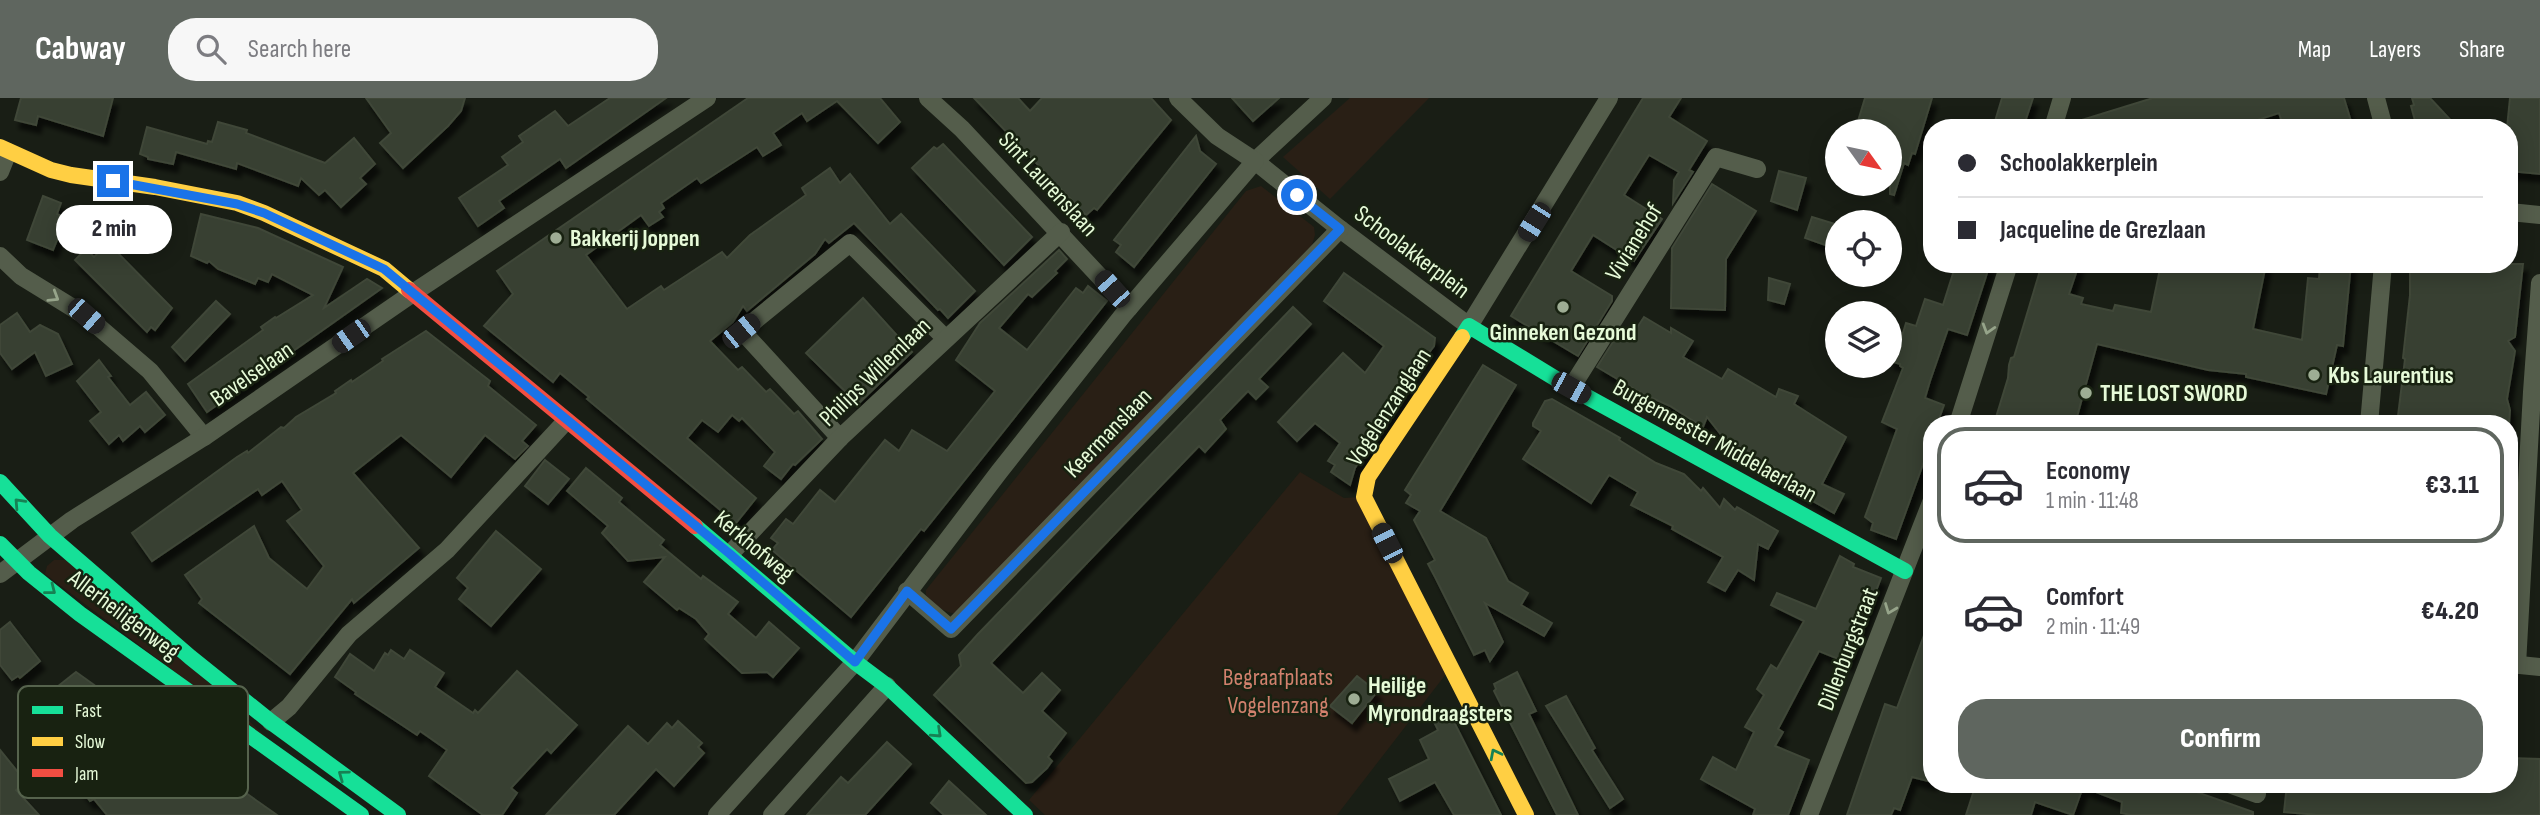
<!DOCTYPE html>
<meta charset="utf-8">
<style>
:root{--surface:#fff;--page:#f7f7f7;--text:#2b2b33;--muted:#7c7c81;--line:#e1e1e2;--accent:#5f665f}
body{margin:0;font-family:"Sofia Sans Condensed",sans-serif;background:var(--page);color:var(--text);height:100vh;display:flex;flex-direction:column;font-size:26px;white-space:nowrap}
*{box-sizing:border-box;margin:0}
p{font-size:23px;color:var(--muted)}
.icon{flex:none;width:38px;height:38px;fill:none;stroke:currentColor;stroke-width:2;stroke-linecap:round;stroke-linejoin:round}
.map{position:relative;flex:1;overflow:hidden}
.side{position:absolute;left:1923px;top:317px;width:595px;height:378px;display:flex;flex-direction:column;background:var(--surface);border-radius:28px;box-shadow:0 4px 18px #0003}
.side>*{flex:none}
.banner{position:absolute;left:1923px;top:21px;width:595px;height:154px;border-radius:28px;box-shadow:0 4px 18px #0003;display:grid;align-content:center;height:154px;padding:0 35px;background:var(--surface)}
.needle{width:46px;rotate:123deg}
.tools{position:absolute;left:1825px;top:21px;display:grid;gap:14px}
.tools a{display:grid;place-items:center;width:77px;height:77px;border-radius:50%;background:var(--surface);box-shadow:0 4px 18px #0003;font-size:35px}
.end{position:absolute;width:32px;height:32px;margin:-16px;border:9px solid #1a73e8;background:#fff;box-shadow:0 0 0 4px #fff}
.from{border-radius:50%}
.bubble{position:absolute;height:49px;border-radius:24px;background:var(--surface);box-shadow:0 4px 18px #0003;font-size:23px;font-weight:800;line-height:49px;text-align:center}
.car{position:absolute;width:21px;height:42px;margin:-21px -10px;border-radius:9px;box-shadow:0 0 5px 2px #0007;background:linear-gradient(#222 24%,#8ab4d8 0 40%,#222 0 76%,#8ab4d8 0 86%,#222 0)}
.banner b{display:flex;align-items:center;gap:24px;height:66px;font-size:26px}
.banner b+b{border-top:2px solid var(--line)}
.banner i{width:18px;height:18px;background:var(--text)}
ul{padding:12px 0 0;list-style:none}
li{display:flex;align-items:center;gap:21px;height:116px;margin:0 14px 10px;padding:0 21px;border:4px solid transparent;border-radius:28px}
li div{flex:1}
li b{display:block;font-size:26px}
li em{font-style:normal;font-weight:800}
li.on{border-color:var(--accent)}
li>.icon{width:63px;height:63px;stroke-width:1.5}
.action{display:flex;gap:14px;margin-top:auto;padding:14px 35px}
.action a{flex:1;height:80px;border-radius:28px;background:var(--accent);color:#fff;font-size:28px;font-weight:800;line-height:80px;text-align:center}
header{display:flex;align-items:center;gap:42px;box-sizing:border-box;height:98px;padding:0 35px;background:var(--accent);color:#fff}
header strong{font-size:33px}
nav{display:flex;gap:38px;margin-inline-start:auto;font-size:24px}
.search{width:490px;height:63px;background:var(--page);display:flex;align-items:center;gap:18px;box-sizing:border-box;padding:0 24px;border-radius:28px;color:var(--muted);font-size:26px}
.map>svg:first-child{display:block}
</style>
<header>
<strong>Cabway</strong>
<div class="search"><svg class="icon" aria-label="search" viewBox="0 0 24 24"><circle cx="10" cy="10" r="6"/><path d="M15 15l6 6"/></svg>Search here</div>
<nav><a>Map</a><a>Layers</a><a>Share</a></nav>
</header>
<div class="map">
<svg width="2540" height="717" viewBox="0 0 2540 717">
<defs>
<filter id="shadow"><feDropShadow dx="4.5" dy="8" stdDeviation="2" flood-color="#0009"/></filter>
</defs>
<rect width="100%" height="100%" fill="#191e15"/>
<g fill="#291f15">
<path d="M1350,0H1429L1330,101L1283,59Z"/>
<path d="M1261,88L1314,129L1315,137L1312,147L960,515C946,517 935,508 926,497V492L1246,93Z"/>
<path d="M1300,374L1344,400L1360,399L1446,576L1337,717H1045L1029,702Z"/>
<path d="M54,462H66L181,558L285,657L45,476L47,468Z"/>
</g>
<g fill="#384033" stroke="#3f4738" stroke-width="2" filter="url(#shadow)">
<path d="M21,0H113L103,38L38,18L36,27L15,22Z"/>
<path d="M366,0H465L461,13L448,28L403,70L380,45L391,35Z"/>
<path d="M610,0H666L566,70L560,61L499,103L504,110L478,128L459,100L508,67L502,59L523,44L519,38L555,13L568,28Z"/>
<path d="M748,0H880L900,24L878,45L837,3L807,23L802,15L773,35L781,47L763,58L757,49L701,85L697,80L661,105L664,110L659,114L663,119L649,128L641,117L586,157L627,211L661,188L664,192L722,154L727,160L750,137L806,97L802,90L830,70L840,85L850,76L890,126L901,116L975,193L948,220L940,211L938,212L854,125L829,145L825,141L815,156L747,213L743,208L733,224L710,243L738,272L742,269L766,294L770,291L794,316L798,313L822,341L795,367L793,366L781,381L764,368L775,354L742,320L739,323L732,317L718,334L702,322L687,340L756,400L736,425L587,301L589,299L560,275L553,284L484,228L513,196L497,173Z"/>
<path d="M974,0H1018L1030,13L1042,0H1151L1171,22L1097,112L1094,110L1086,117Z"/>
<path d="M1232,0H1279L1253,23Z"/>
<path d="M1643,0H1681L1669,19L1707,43L1689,72L1693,74L1673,105L1674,82L1679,74L1649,57L1624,97L1662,121L1634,163L1593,137L1571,173L1612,198V203L1578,258L1511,218Z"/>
<path d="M1865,0H1932L1915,56L1912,55L1908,67L1904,65L1894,97L1890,96V33H1855Z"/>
<path d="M2002,0H2033L2023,30H1993Z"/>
<path d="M2153,0H2344L2353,30H2284L2279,15L2232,30H2070L2069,26Z"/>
<path d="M2412,0H2430L2458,30H2417L2411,8L2414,7Z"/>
<path d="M2510,0H2540V76L2510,73V30H2507Z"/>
<path d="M218,24L247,32L246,35L325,65L354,40L375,66L360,80L366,86L341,109L325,92L319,97L301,80L298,88L237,65L236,71L176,54L173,66L148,61V59L140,56L147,29L207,46L208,43L212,44Z"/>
<path d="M1196,38L1200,53L1216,66L1134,169L1116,154L1121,147L1114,142Z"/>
<path d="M943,46L1032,139L1004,167L912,70L934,49L937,51Z"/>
<path d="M1779,73L1806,80L1797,112L1771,103Z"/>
<path d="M1712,86L1756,113L1726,161L1725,212L1671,210L1672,150Z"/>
<path d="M43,98L61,105L57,116L66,120L53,152L27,142Z"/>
<path d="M201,116L258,130L343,169L324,210L367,181L382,190L207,314L188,286L263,232L261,229L275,219L276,220L313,197L272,176L268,184L258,180L255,186L218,171L209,163L207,165L191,158Z"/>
<path d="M1812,119L1838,127L1831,149L1805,140Z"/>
<path d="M108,145L172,210L155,232L151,229L147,234L75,162L86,151L94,159Z"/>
<path d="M1059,152L1067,161L1055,173L1057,175L1032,199L1028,196L999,230L1027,252L1076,190L1083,195L1088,188L1107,203L924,433L921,431L851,519L772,452L778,445L771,440L786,421L793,426L820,392L835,404L885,342L899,353L912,332L947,353L995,293L956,262L980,225Z"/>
<path d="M1956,166H1990L1967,237L1948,231L1930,283L1925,300L1944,307L1937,326H1932V341L1896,441L1871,432L1873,425L1865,419L1897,331L1882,324L1903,270L1900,268V266L1890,263V245L1899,248L1906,225L1916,228L1925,201L1943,207Z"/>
<path d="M2042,166H2079L2069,196L2083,200L2081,206L2113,213L2115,207L2151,214L2161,166H2266L2253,231L2302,242L2308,180L2319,181L2320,166H2351L2343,248L2337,247L2326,296L2246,279V276L2208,272L2097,246L2075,326H1994L2008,280L2009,267L2011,260L2014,259Z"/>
<path d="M2416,166H2523L2515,239L2508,243L2515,253L2507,301L2510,312L2509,326H2397L2405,261L2403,260L2410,197V168Z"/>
<path d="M1344,175L1435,240L1434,248L1405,286L1409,289L1355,370L1350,387L1331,374L1335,367L1328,363L1340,345L1315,325L1297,343L1278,324L1343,255L1365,275L1384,248L1324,203Z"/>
<path d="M1769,180L1790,186L1784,206L1768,202Z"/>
<path d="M863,200L912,254L858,306L806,255Z"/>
<path d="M216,203L230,216L185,263L172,249Z"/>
<path d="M1293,209L1311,226L1259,281L1268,289L1256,301L1248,293L1220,322L1226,331L1205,354L1199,348L991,565L1023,595L1042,575L1060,592L1042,613L1066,635L1048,659L1052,663L1047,670L1032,684L1026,685L934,597L961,568L959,557L978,536Z"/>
<path d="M17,215L30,234L40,227L58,236L72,266L46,278L35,254L12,271L0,255V227Z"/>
<path d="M1644,219L1671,235V230L1693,243L1683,259L1722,281L1728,271L1776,299L1779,291L1798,298L1794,306L1846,339L1822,386L1844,396L1834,415L1774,381L1779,372L1722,338L1707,319L1703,329L1670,308L1643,296L1597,269L1618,236L1629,242Z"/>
<path d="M426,233L490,283L488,288L536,327L522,343L528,348L515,361L485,337L451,379L401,337L353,375L419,450L354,505L352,501L290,576L199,505L202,501L185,477L254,428L269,460L307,491L324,468L287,423L302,412L282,383L262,397L258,391L152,463L132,435L237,359L247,353L248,355L281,329L284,330L296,319L336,295L335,293L351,282L352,284L383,263L382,261Z"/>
<path d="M99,262L111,278L108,279L130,307L146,294L165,317L145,334L140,328L123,343L119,337L109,346L90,323L101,314L77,283Z"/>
<path d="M1483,267L1516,287L1440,413L1486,440L1508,483L1528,495L1521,507L1552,525L1544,538L1485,505L1503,544L1490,563L1485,552L1474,557L1436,481L1428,466L1435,462L1414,422L1420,413L1406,405L1411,397L1405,392Z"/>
<path d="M1552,301L1620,340L1619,342L1656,365L1684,376L1701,393L1703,390L1720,410L1724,401L1735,412L1737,409L1778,433L1768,451L1758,446L1754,482L1738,472L1725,493L1708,484L1723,459L1672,431L1673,428L1631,407L1638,394L1609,377L1591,405L1523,361L1541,333L1533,328V325L1545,303Z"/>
<path d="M545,362L569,381L548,406L525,388Z"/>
<path d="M586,370L622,400L619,404L664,442L660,447L701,481L703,478L738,504L728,516L756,540L769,524L799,550L773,579L767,574L742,575L705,541L709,536L696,521L679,510L677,512L644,484L665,459L628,463L602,435L608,428L567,393Z"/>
<path d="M496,433L541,471L491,528L459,501L468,490L457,480Z"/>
<path d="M1840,458L1854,466L1853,469L1881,480L1848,565L1819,553L1778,631L1783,634L1775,648L1809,662L1788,717H1753L1755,711L1701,681L1713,659L1736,672L1754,634L1745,629L1764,597L1757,591L1771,567L1777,571L1804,523L1771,507L1777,495L1816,511Z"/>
<path d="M1930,521L1932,684L1912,679L1900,712L1894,710L1891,717H1847L1885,606L1897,610Z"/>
<path d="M10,524L40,563L20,580L18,578L12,582L0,567V532Z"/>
<path d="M391,552L404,561L410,552L444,575L435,589L473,615L475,612L478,615L517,573L577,627L551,655L547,651L511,690L517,695L502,717H483L429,678L447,652L420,633L417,637L355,596L356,594L335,579L350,556L374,573L385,555L388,557Z"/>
<path d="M76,574L206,667L277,717H107L94,701L90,703L23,616Z"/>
<path d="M1517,574L1536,613L1529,616L1578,717H1557L1494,593L1496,591L1494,586Z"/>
<path d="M1357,578L1377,594L1352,625L1330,608Z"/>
<path d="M1566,598L1595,650L1592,652L1623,701L1610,710L1546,608Z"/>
<path d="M1448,612L1495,705L1501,717H1454L1435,684L1400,703L1389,681L1429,661L1420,642L1438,632L1432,620Z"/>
<path d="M678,623L702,645L698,649L704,655L674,688L656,671L614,717H546L628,628L648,646L667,625L672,630Z"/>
<path d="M887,644L911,666L865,717H807L841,679L848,685Z"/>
<path d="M0,652L26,684L16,692L39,717H0Z"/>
<path d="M2510,660L2540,661V717H2319L2284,714L2287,686H2510Z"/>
<path d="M949,683L961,694L986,717H944L931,705Z"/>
<path d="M1976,686H2174L2253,714V717H2131L2121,715L2122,704L2083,689L2073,717L2035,704L2031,717H1966Z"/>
</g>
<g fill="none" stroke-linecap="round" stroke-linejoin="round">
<g stroke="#545d4b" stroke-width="18">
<path d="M928,0L962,31L1129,210"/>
<path d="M1323,0L1255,63L1340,131L1469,228L1609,0"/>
<path d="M2376,0L2384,30"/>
<path d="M2053,30L2062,0"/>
<path d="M0,74L8,54"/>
<path d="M2510,114L2540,117"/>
<path d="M0,158L21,178L86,218L150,273L204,339"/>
<path d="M1571,290L1716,59L1757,71"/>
<path d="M1958,326L2009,166"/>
<path d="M2369,326L2383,166"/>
<path d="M840,340L742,233L850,145L945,240"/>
<path d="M730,456L840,340L1061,134"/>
<path d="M0,476L72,422L204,339L413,195L707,0"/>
<path d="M907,493L951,531L1340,131"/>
<path d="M2510,566L2540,569"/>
<path d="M2517,567L2532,294L2540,185"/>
<path d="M271,624L289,609L349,536L447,452L566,323"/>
<path d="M2229,686L2257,696"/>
<path d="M717,717L855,564L999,374L1123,217L1255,63L1217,38L1178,0"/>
<path d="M772,717L887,588"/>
<path d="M1809,717L1932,402"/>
</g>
<g stroke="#16e098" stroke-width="16">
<path d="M1462,239L1469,228L1571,290L1905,473"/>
<path d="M0,384L50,438L190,559L271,624L398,717"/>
<path d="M695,428L855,564L887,588L1025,717"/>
<path d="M0,446L29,475L80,516L361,717"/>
</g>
<g stroke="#ffcf43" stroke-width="16">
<path d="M0,49L51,72L71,77L155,89L237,105L264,115L384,171L409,192"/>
<path d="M1462,239L1368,379L1364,399L1526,717"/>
</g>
<path stroke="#f24e42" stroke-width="16" d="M409,192L695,428"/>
</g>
<defs><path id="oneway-chevron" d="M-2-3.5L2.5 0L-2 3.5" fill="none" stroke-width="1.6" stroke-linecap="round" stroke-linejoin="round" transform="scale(1.75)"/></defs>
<g stroke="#96a48a">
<use href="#oneway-chevron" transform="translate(54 199) rotate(32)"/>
<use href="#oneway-chevron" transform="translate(1988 231) rotate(107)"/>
<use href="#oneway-chevron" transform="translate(1890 511) rotate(111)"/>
</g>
<g stroke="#178154">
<use href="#oneway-chevron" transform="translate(19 405) rotate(-133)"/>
<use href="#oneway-chevron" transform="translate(51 492) rotate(38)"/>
<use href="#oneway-chevron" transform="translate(937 635) rotate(43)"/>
<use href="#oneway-chevron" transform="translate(1495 656) rotate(-117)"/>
<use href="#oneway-chevron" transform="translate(343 677) rotate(-144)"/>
</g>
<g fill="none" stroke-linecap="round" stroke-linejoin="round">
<path stroke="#1a73e8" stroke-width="9" d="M113,83L237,106L264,115L384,171L730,456L855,564L907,493L951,531L1340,131L1297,97"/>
</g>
<g fill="#9ead94" stroke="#182211" stroke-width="2.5">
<circle cx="556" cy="140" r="7"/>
<circle cx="1563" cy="209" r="7"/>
<circle cx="2314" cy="277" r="7"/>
<circle cx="2086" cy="295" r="7"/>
<circle cx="1354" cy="601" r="7"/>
</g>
<g text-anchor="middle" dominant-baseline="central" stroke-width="5" stroke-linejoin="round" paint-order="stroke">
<g font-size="24" fill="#e6fad8" stroke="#182211">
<text transform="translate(1048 86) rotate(47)">Sint Laurenslaan</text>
<text transform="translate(1634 144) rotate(-58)">Vivianehof</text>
<text transform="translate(1412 154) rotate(37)">Schoolakkerplein</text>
<text transform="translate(875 274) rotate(-44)">Philips Willemlaan</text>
<text transform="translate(252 276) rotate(-35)">Bavelselaan</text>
<text transform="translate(1389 309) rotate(-57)">Vogelenzanglaan</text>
<text transform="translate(1108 335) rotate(-46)">Keermanslaan</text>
<text transform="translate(1715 343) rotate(29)">Burgemeester Middelaerlaan</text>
<text transform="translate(754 448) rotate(40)">Kerkhofweg</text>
<text transform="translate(124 517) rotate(37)">Allerheiligenweg</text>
<text transform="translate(1848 551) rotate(-69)">Dillenburgstraat</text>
</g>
<g font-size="24" font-weight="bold" fill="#e6fad8" stroke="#182211" text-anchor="start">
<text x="570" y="140">Bakkerij Joppen</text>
<text x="1563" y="234" text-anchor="middle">Ginneken Gezond</text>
<text x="2328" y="277">Kbs Laurentius</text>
<text x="2100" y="295">THE LOST SWORD</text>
<text x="1368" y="587">Heilige<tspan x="1368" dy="28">Myrondraagsters</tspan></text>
</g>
<g font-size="24" fill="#d1816d" stroke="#182211">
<text x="1278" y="579">Begraafplaats<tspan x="1278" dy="28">Vogelenzang</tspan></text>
</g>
</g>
<rect x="18" y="588" width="230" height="112" rx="10" fill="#182211" stroke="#56634d" stroke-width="2"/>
<rect x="32" y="608" width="31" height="8" fill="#16e098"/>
<rect x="32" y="639" width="31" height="9" fill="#ffcf43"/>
<rect x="32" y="671" width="31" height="8" fill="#f24e42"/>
<g font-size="19" fill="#e6fad8">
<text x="75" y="619">Fast</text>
<text x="75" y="650">Slow</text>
<text x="75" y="682">Jam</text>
</g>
</svg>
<div class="tools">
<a><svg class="needle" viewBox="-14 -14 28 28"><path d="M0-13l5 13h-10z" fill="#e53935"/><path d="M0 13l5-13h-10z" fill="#7c7c81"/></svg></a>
<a><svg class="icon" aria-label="locate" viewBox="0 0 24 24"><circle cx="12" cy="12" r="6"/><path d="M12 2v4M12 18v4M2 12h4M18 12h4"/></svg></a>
<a><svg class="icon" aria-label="layers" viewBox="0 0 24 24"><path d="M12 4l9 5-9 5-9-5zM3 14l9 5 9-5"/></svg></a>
</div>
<i class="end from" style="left:1297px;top:97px"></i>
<i class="end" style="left:113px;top:83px"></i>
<div class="bubble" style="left:56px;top:107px;width:116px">2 min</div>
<i class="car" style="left:1534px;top:124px;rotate:212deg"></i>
<i class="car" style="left:1112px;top:191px;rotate:318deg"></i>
<i class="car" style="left:86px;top:218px;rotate:131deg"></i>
<i class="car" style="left:741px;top:233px;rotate:51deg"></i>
<i class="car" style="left:351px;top:238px;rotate:235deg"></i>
<i class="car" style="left:1571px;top:290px;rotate:119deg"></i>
<i class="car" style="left:1387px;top:445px;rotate:333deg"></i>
<div class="banner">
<b><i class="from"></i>Schoolakkerplein</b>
<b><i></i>Jacqueline de Grezlaan</b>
</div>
<section class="side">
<ul>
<li class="on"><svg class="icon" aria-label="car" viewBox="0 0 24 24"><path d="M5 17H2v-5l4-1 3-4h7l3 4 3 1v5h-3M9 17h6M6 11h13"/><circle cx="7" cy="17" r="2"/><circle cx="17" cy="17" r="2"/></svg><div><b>Economy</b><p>1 min · 11:48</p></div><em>€3.11</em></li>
<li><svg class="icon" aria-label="car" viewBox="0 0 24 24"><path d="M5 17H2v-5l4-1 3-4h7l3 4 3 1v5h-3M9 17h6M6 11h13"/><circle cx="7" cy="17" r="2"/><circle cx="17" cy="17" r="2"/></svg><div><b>Comfort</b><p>2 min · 11:49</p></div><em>€4.20</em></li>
</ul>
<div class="action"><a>Confirm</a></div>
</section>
</div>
